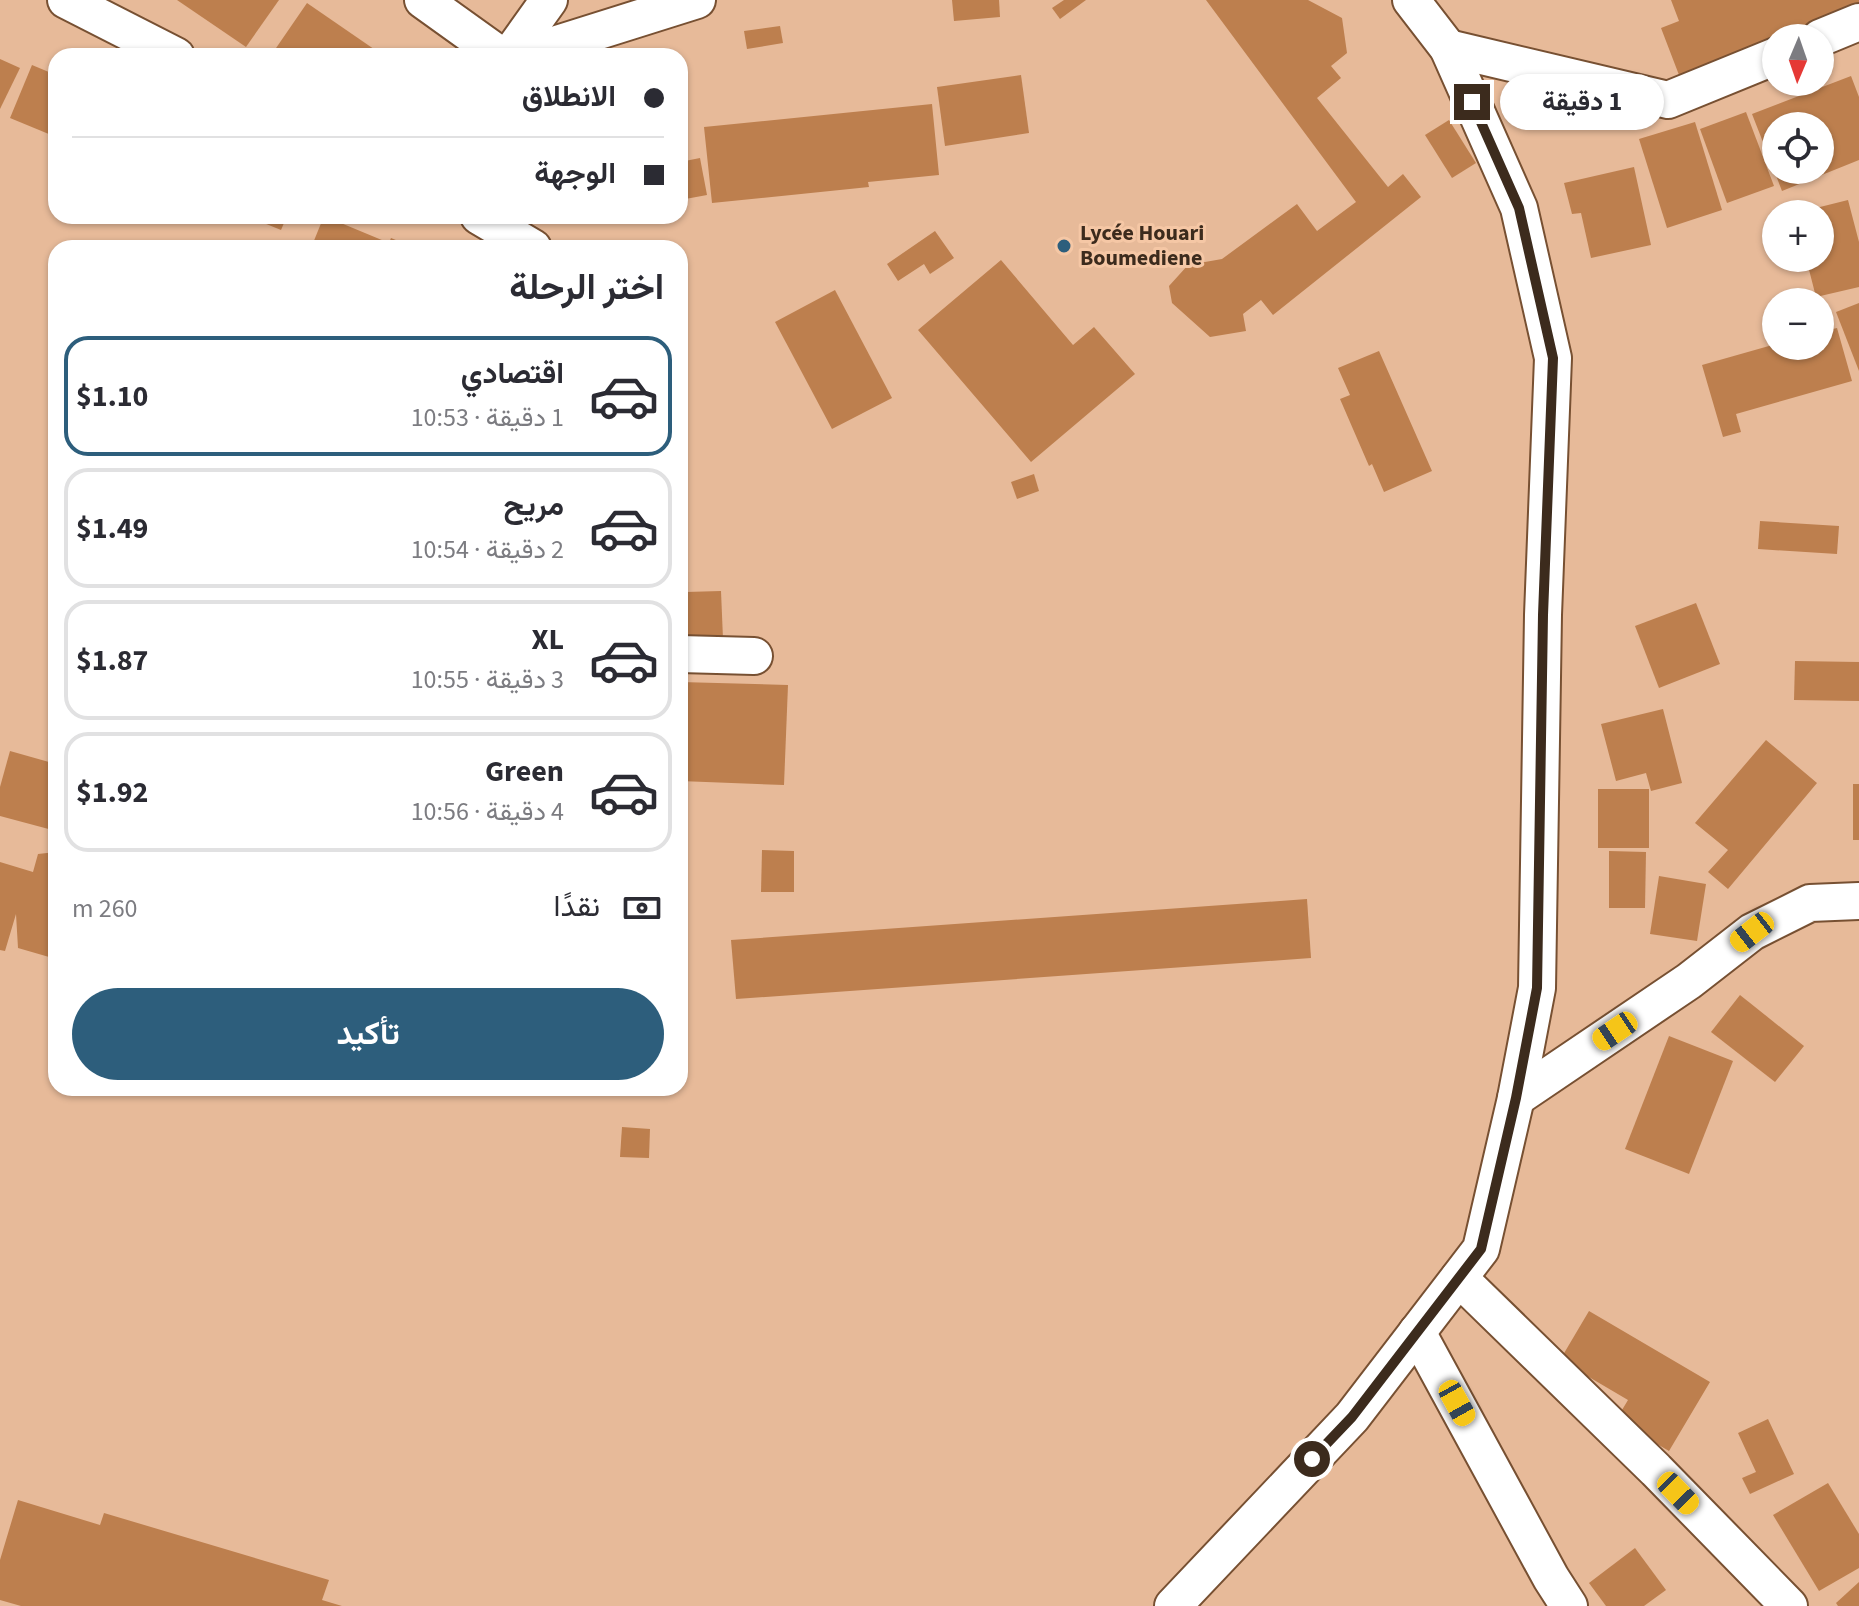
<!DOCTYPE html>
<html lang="ar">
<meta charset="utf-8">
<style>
:root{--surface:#fff;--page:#f7f7f7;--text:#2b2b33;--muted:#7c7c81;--line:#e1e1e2;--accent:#2d5e7c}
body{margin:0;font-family:"Source Sans 3",Vazirmatn,sans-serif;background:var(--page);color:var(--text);direction:rtl;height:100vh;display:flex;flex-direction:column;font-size:30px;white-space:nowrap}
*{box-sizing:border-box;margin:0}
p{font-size:26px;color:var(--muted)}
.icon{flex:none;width:44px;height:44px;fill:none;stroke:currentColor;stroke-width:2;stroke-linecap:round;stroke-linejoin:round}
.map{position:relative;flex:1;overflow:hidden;direction:ltr}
.panel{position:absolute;left:48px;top:240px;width:640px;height:856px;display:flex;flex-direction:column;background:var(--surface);border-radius:24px;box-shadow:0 2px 6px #0004;direction:rtl}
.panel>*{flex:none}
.guide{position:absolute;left:48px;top:48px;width:640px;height:176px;border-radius:24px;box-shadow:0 2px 6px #0004;direction:rtl;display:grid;align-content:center;height:176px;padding:0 24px;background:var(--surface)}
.needle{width:52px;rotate:182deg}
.controls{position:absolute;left:1762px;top:24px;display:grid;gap:16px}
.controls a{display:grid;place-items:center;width:72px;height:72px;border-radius:50%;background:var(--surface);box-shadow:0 2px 6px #0004;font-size:40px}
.end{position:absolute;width:36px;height:36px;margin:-18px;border:10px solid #3c2b1d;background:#fff;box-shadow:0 0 0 4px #fff}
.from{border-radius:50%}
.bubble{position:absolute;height:56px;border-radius:28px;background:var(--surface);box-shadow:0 2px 6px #0004;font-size:26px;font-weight:700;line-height:56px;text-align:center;direction:rtl}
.car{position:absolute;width:24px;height:48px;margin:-24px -12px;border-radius:10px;box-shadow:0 0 6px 2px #0007;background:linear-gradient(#f5c518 24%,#345 0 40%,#f5c518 0 76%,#345 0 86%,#f5c518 0)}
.guide b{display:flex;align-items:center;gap:28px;height:76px;font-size:30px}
.guide b+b{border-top:2px solid var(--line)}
.guide i{width:20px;height:20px;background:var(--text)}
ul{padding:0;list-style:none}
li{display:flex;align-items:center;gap:24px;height:120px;margin:0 16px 12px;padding:0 8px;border:4px solid var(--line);border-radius:24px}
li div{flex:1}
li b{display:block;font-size:30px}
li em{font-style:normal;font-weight:700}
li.active{border-color:var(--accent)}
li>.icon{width:72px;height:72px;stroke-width:1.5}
h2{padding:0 24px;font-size:36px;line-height:96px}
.pay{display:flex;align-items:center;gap:20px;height:88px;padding:0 24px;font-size:30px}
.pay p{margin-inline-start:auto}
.primary-button{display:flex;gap:16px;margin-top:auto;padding:16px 24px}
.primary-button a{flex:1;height:92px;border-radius:48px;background:var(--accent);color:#fff;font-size:32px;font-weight:700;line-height:92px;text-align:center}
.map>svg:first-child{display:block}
</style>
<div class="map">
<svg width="1859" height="1606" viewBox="0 0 1859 1606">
<rect width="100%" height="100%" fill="#e7ba99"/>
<g fill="#bd7f4e" fill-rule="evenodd">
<path d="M177,0H279L246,47Z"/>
<path d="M952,0H999L1000,17L954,21Z"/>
<path d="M1064,0H1086L1060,19L1052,8Z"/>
<path d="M1206,0H1308L1342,18L1347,53L1331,66L1341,78L1317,98L1388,187L1403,174L1421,197L1273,315L1261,300L1243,314L1246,331L1210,337L1172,303L1169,286L1188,265L1222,259L1297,204L1317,231L1356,202Z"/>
<path d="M1671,0H1859V8L1679,75L1661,28L1679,21Z"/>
<path d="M307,3L384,56H281L274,51Z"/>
<path d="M780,26L783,43L747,49L744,31Z"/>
<path d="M0,59L20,68L0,109Z"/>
<path d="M32,65L56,75V137L10,118Z"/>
<path d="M1021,75L1029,133L945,146L937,87Z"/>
<path d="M1851,76L1859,97V160L1782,191L1752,114ZM1776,126H1820V170H1776Z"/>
<path d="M932,104L939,175L868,182L869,187L712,203L704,127Z"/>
<path d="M1746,112L1774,186L1727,203L1700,129Z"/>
<path d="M1449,120L1476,163L1452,178L1425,135Z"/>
<path d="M1695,122L1722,210L1667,228L1639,139Z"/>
<path d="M700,158L707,195L680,200V162Z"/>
<path d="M1634,167L1651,245L1591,258L1581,213L1572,214L1564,183Z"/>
<path d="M1848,200L1859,242V287L1816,297L1806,258H1820V214L1796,213Z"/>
<path d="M247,216H287L281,230Z"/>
<path d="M324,216L389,243L391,238L415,248H311Z"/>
<path d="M935,231L954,258L930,274L924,264L898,281L887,264Z"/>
<path d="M1001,260L1073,345L1094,327L1135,374L1031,462L918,330Z"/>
<path d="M835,290L892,398L832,429L775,322Z"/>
<path d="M1859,303V371L1836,312Z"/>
<path d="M1837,328L1852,381L1736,414L1741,432L1723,437L1702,365L1776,344L1820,346V332Z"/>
<path d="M1379,351L1432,471L1384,492L1372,464L1369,466L1340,399L1350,395L1338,368Z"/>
<path d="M1034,474L1039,491L1017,499L1011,482Z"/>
<path d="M1760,521L1839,526L1837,554L1758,549Z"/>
<path d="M721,591L723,639L688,641L686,592Z"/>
<path d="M1696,603L1720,664L1659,688L1635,626Z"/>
<path d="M1795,661L1859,662V701L1794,700Z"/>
<path d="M680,682L788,685L784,785L680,781Z"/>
<path d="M1663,709L1682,783L1651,791L1646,773L1616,781L1601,724Z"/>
<path d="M1766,740L1817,783L1728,889L1708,872L1728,850L1695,823Z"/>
<path d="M10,751L56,764V831L0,816V787Z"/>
<rect x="1853" y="784" width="6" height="56"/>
<rect x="1598" y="789" width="51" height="59"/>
<path d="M762,850L794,851V892H761Z"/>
<path d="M1609,851L1646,852L1645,908H1609Z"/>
<path d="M56,852V959L18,948L16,914L5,951L0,950V862L33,872L38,854Z"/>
<path d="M1659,876L1706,884L1697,941L1650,934Z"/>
<path d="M1307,899L1311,958L736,999L731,940Z"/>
<path d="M1740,995L1804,1046L1775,1082L1711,1032Z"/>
<path d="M1669,1036L1733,1061L1689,1174L1625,1149Z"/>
<path d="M622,1127L650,1129L649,1158L620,1157Z"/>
<path d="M1589,1311L1710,1382L1669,1451L1616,1420L1628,1400L1560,1360Z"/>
<path d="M1768,1419L1794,1474L1750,1494L1742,1478L1756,1472L1738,1433Z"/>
<path d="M1828,1483L1859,1534V1568L1819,1591L1773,1515Z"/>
<path d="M18,1500L100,1525L104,1513L329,1580L322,1600L342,1606H21L0,1600V1560Z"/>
<path d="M1635,1548L1666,1590L1644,1606H1606L1589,1583Z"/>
<path d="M1859,1582V1606H1838L1836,1603Z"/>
</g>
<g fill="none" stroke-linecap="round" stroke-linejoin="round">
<defs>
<g id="street">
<path d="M66,0L176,56"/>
<path d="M423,0L501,56"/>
<path d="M1820,38L1859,22"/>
<path d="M1448,48L1668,100L1776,56"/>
<path d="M509,56L549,0"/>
<path d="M519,56L697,0"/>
<path d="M479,216L533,248"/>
<path d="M680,654L754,656"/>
<path d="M1516,1098L1689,981L1752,932L1810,903L1859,901"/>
<path d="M1459,1278L1656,1470L1789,1606"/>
<path d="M1417,1332L1551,1578L1569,1606"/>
<path d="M1173,1606L1352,1417L1481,1249L1516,1098L1537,988L1543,615L1553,358L1519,208L1448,48L1411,0"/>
</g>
</defs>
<use href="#street" stroke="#775032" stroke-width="40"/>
<use href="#street" stroke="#fff" stroke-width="36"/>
</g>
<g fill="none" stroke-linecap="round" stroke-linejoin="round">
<path stroke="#3c2b1d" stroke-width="10" d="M1312,1459L1352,1417L1481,1249L1516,1098L1537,988L1543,615L1553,358L1519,208L1472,102"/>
</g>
<circle fill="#2d5e7c" stroke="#f5c7a5" stroke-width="3" cx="1064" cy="246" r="8"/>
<g text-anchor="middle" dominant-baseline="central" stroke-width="6" stroke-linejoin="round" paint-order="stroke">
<g font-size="22" font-weight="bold" fill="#3c2b1d" stroke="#f5c7a5" text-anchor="start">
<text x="1080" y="233">Lycée Houari<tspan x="1080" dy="25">Boumediene</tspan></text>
</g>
</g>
</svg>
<div class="controls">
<a><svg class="needle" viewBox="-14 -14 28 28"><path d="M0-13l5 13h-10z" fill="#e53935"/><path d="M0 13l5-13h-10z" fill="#7c7c81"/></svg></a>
<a><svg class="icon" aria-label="locate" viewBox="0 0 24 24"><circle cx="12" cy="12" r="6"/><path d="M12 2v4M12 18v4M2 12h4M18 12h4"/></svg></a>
<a>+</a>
<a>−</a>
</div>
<i class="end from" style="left:1312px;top:1459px"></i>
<i class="end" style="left:1472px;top:102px"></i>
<div class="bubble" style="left:1500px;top:74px;width:164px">1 دقيقة</div>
<i class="car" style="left:1752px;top:932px;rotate:232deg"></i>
<i class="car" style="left:1615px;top:1031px;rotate:236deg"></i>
<i class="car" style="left:1457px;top:1403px;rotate:151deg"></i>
<i class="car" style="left:1678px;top:1493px;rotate:136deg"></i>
<div class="guide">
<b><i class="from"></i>الانطلاق</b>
<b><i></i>الوجهة</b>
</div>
<section class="panel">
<h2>اختر الرحلة</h2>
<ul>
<li class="active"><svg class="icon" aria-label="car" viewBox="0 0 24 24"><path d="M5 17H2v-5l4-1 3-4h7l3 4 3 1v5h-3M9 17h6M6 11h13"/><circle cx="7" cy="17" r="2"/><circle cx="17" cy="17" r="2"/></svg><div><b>اقتصادي</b><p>1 دقيقة · 10:53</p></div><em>$1.10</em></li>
<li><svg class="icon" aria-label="car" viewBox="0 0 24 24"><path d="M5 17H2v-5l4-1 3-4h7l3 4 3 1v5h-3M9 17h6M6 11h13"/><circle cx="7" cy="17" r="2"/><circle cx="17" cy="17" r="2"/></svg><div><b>مريح</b><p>2 دقيقة · 10:54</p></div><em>$1.49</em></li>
<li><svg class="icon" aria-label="car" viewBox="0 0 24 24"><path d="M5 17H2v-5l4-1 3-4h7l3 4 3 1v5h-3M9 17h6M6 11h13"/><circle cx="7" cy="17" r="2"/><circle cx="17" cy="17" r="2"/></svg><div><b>XL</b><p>3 دقيقة · 10:55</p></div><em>$1.87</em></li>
<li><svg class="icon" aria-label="car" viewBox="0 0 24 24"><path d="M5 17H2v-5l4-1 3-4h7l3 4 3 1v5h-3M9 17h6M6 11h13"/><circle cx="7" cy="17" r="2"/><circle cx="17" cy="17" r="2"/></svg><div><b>Green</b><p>4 دقيقة · 10:56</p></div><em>$1.92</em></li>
</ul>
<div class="pay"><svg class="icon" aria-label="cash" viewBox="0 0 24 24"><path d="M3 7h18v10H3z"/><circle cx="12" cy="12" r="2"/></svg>نقدًا<p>260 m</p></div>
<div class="primary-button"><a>تأكيد</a></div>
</section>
</div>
